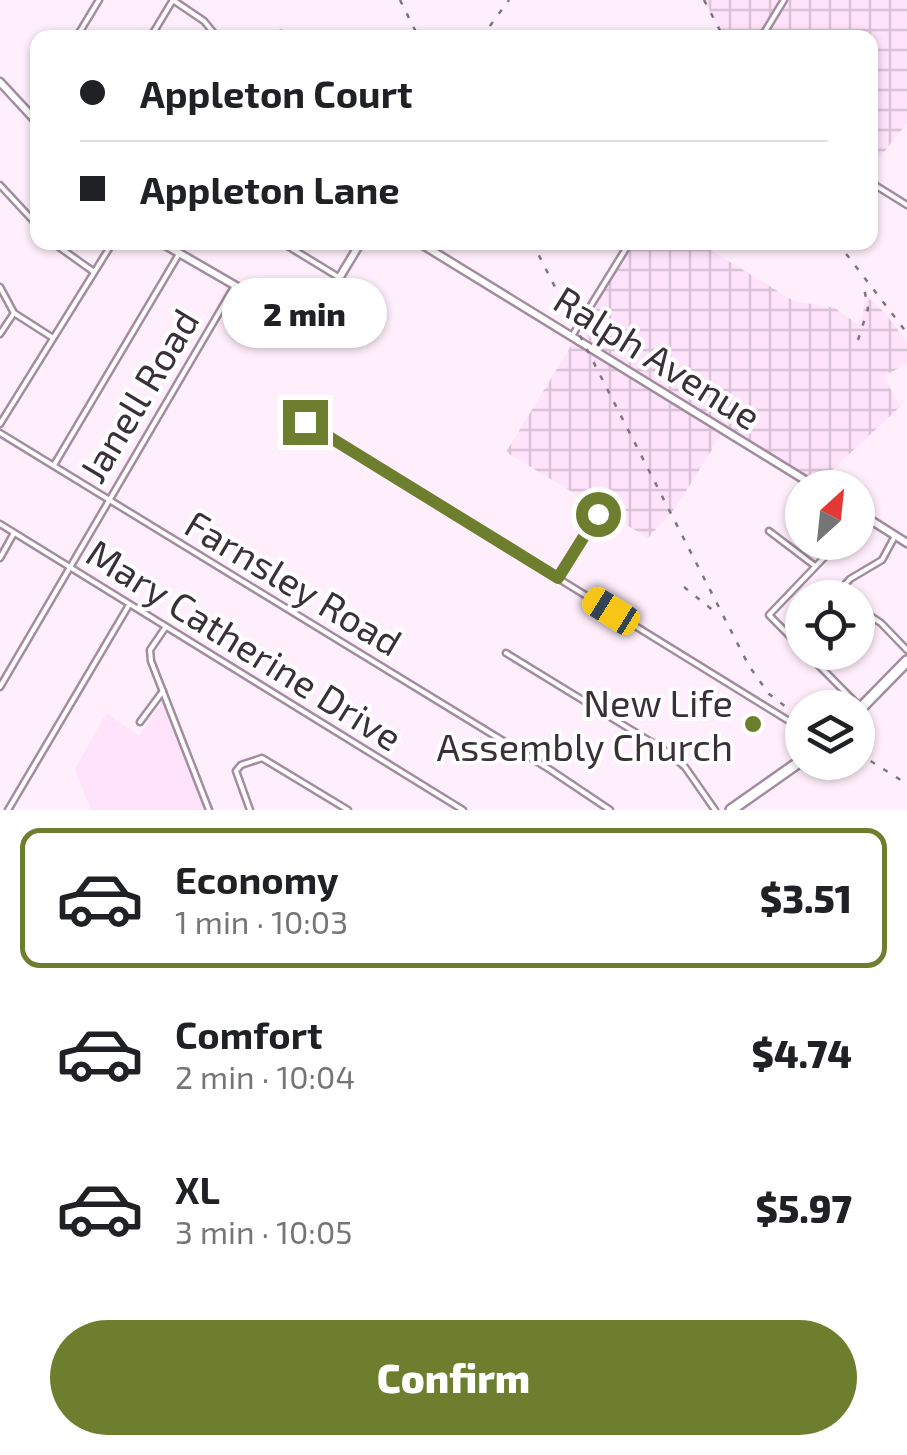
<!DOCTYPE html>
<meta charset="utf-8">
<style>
:root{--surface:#fff;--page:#f2f2f2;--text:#202124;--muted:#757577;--line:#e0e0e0;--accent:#6d7f2e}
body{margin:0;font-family:"Exo 2",sans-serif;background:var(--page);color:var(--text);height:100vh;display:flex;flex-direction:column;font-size:38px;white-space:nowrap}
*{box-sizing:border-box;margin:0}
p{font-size:32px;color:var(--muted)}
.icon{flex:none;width:55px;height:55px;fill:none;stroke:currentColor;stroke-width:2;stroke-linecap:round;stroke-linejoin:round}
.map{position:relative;height:810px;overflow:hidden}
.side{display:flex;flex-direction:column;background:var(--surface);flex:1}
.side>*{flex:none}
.top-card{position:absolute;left:30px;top:30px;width:848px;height:220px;border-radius:20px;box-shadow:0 2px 8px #0004;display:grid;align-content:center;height:220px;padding:0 50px;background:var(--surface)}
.needle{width:65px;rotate:27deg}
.tools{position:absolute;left:785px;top:470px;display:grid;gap:20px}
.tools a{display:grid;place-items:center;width:90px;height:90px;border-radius:50%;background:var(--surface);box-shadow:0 2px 8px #0004;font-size:50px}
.end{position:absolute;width:45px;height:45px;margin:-22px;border:12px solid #6d7f2e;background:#fff;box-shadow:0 0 0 5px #fff}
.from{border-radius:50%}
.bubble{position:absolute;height:70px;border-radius:35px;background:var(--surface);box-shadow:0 2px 8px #0004;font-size:32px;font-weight:800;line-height:70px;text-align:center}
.car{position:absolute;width:30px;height:60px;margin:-30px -15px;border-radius:12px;box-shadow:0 0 8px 2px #0007;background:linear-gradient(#f5c518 24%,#345 0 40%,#f5c518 0 76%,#345 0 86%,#f5c518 0)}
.top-card b{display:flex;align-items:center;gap:35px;height:95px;font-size:38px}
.top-card b+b{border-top:2px solid var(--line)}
.top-card i{width:25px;height:25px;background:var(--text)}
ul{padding:18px 0 0;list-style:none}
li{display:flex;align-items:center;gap:30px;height:140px;margin:0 20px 15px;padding:0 30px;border:5px solid transparent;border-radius:20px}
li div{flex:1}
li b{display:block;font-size:38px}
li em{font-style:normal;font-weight:800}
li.on{border-color:var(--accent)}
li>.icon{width:90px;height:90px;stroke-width:1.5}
.cta{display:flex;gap:20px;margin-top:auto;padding:20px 50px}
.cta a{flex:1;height:115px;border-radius:60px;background:var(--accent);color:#fff;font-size:40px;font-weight:800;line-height:115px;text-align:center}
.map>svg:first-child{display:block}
</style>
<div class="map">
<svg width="907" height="810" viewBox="0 0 907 810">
<defs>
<pattern id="industrial-grid" width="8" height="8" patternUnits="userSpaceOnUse" patternTransform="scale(2.5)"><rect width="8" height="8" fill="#fee3fa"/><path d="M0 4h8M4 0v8" fill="none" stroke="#dac3d7"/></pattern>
</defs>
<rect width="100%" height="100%" fill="#ffeffc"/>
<path fill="#fee3fa" d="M162,703L206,810H91L75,769L106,713L139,736Z"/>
<g fill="url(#industrial-grid)">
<path d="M704,0H907V123L870,170V38L724,37Z"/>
<path d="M633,243H699L794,301L835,308L857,324L863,316L865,295L885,313L907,342V363L883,377L901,406L817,484L588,341L581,328Z"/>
<path d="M574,341L721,435L676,507L648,538L506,452Z"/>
</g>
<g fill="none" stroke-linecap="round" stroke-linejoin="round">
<defs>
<g id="street">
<path d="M76,38L99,0"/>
<path d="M150,38L173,0L204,21L218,38"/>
<path d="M279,38L281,34"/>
<path d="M761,38L784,0"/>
<path d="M870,182L907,205"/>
<path d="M0,185L38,226"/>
<path d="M52,242L94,272"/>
<path d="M281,242L340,278"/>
<path d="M0,287L14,313L53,338"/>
<path d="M0,334L14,313"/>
<path d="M572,336L630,242"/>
<path d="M305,422L802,729"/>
<path d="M0,424L113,242"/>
<path d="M0,433L549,769L610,810"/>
<path d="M54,465L179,254"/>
<path d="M0,524L463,810"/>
<path d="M858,524L865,517"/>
<path d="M769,531L815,566"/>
<path d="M839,542L769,615L861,708"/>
<path d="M0,558L14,533"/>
<path d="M558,578L598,514"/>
<path d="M838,598L835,596L850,579L882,560L895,536"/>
<path d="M858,608L881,623L907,650"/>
<path d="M165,628L150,650L151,661L209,810"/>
<path d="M506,653L669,753L685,767L715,810"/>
<path d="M0,687L234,287"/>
<path d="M140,722L163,691"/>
<path d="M8,810L129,605"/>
<path d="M250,810L236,771L241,765L262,758L348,810"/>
</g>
<g id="secondary">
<path d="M0,82L38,123"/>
<path d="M160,242L298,322L309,320L318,313L361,242"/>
<path d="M418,242L818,488"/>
<path d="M858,512L907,543"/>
</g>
<g id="primary">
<path d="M858,711L907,661"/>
<path d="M731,810L802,760"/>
</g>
</defs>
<use href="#street" stroke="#a48ca0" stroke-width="9"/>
<use href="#secondary" stroke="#a48ca0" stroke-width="11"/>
<use href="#primary" stroke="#a48ca0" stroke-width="14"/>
<use href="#street" stroke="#fff" stroke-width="4"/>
<use href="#secondary" stroke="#fff" stroke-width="6"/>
<use href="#primary" stroke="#fff" stroke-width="9"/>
<g stroke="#80747e" stroke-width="2.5" stroke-dasharray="5 10" stroke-linecap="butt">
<path d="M400,0L419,38"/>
<path d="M704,0L724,38"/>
<path d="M481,38L509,0"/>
<path d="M532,242L749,666L769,694L802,719"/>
<path d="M837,242L907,333"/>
<path d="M858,340L868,309L863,282"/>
<path d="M684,587L715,612"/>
<path d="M858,753L907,784"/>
</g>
</g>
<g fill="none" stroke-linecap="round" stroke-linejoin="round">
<path stroke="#6d7f2e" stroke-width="12" d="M305,422L558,578L598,514"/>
</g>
<circle fill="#6d7f2e" stroke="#fff" stroke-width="4" cx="753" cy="724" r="10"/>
<g text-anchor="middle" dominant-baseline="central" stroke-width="8" stroke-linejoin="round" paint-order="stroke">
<g font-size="38" fill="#3a3038" stroke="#fff">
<text transform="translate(658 357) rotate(32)">Ralph Avenue</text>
<text transform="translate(138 395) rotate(-59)">Janell Road</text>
<text transform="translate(294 582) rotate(31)">Farnsley Road</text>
<text transform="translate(245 644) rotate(32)">Mary Catherine Drive</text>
</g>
<g font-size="38" fill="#3a3038" stroke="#fff" text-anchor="end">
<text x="733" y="702">New Life<tspan x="733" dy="44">Assembly Church</tspan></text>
</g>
</g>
</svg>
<div class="tools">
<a><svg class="needle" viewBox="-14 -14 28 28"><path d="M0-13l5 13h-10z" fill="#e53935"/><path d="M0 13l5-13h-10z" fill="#757577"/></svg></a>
<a><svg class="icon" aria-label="locate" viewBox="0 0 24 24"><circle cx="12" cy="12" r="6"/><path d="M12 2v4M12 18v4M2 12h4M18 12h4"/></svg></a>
<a><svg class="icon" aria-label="layers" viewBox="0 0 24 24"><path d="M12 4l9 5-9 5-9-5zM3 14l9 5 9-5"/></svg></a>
</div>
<i class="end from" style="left:598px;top:514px"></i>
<i class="end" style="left:305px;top:422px"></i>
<div class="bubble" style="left:222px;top:278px;width:165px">2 min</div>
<i class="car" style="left:611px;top:611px;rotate:302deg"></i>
<div class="top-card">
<b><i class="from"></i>Appleton Court</b>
<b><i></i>Appleton Lane</b>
</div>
</div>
<section class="side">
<ul>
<li class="on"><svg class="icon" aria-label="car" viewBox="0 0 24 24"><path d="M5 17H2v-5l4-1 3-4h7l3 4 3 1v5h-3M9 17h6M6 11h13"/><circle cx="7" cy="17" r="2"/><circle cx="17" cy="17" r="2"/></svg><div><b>Economy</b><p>1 min · 10:03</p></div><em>$3.51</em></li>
<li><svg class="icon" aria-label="car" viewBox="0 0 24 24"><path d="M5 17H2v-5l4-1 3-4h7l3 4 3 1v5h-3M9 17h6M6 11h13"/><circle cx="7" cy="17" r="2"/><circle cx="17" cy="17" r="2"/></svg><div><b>Comfort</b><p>2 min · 10:04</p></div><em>$4.74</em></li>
<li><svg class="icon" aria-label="car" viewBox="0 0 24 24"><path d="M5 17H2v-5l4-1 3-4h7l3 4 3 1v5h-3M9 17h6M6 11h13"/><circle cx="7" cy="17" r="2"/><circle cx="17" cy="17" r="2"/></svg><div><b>XL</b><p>3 min · 10:05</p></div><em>$5.97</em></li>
</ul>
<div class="cta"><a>Confirm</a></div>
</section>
